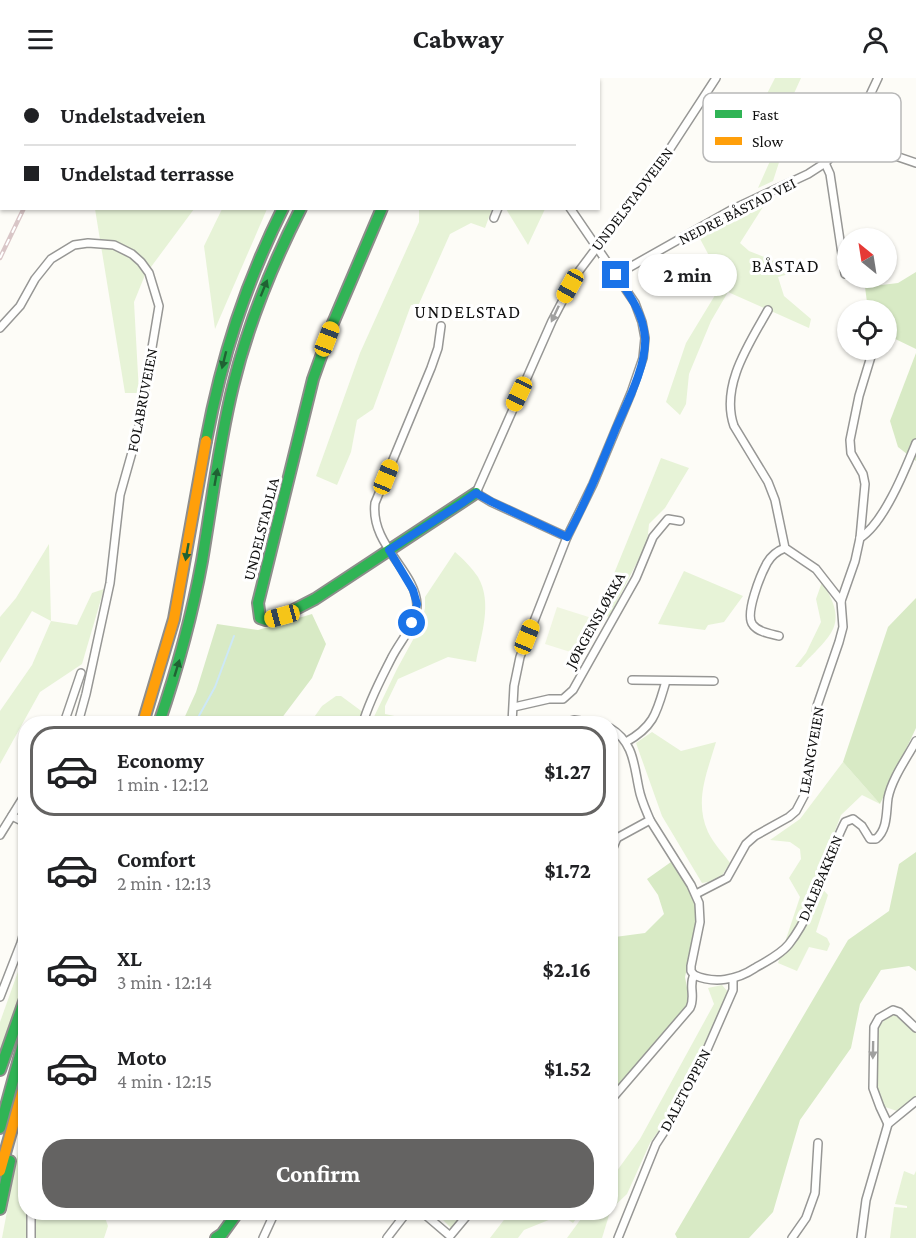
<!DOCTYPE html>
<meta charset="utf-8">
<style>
:root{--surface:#fff;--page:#f6f6f6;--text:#202124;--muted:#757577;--line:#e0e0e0;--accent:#646362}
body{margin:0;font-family:"Crimson Pro",serif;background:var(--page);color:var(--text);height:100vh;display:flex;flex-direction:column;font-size:22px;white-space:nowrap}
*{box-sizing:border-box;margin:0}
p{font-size:20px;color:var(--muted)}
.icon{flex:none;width:33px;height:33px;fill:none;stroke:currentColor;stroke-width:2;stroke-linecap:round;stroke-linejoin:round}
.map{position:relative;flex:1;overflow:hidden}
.panel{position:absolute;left:18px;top:638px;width:600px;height:504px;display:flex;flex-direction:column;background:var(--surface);border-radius:24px;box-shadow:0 2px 4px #0004}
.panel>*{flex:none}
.hud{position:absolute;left:0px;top:0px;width:600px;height:132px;box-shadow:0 2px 4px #0004;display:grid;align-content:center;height:132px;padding:0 24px;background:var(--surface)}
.needle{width:39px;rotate:330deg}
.controls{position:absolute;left:837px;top:150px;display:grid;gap:12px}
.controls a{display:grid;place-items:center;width:60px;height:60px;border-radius:50%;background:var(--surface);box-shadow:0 2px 4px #0004;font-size:30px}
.end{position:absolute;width:27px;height:27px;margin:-14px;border:8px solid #1a73e8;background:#fff;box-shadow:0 0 0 3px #fff}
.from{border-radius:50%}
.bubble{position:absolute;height:42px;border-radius:21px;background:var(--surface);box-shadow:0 2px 4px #0004;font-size:20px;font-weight:700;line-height:42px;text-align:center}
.car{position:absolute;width:18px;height:36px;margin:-18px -9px;border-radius:8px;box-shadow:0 0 4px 2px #0007;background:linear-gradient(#f5c518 24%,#345 0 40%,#f5c518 0 76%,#345 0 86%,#f5c518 0)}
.hud b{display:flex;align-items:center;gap:21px;height:57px;font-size:22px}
.hud b+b{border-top:2px solid var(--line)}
.hud i{width:15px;height:15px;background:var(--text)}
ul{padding:10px 0 0;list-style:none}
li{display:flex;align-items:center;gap:18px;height:90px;margin:0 12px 9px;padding:0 12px;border:3px solid transparent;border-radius:24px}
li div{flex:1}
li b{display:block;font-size:22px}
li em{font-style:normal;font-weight:700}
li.current{border-color:var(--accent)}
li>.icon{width:54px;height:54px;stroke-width:1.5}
.button{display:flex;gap:12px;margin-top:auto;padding:12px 24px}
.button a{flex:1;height:69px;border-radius:24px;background:var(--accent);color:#fff;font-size:24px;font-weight:700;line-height:69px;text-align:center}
header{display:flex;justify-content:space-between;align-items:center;height:78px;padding:0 24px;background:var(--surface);font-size:27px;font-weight:700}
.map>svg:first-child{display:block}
</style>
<header><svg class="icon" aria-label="menu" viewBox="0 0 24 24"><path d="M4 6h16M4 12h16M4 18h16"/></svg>Cabway<svg class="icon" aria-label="person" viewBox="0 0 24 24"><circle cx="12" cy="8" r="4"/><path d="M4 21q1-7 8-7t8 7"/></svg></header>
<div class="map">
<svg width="916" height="1160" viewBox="0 0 916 1160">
<rect width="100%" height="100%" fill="#fdfcf7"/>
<g fill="#e7f3d7">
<path d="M775,0H801L777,53L782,75L773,103L758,110L770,83L747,55Z"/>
<path d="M768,121L740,165L749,173L800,193L778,199L784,218L811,241L809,250L728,214L711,243L689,296L686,326L680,337L666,324L686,265L723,204L698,157Z"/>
<path d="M95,131H194L145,197L134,224L139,315H125Z"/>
<path d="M222,131H267L215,251L204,168Z"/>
<path d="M419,131H492L485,150L471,145L450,156L418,228L411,227L373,331L357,342L351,374L337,407L316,398L360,275L419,144Z"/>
<path d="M506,131H545L528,167Z"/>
<path d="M661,380L689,390L665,430L649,446L647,465L609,539L598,535Z"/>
<path d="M49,466L51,543L77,547L92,515L104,511L82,586L40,614L0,686V633L32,587L51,543L32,533L0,585V539L16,520Z"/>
<path d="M455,474C463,481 472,490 478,499C493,525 481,557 476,584L448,579L398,601L385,628V636L404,640L406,645H371L397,591L421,547L425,530V519Z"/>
<path d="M684,493L743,518L724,544L708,547L705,552L658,546Z"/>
<path d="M822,504C850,548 831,556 801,589H795L806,575L821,544L816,521Z"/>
<path d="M336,618H341L364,635L362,645H310L322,628Z"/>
<path d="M652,654L681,673L716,664C707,695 694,723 708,754C713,765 723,775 730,785L719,802L702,805L662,738L636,665Z"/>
<path d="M843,684L880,726L862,717L841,737L816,804L828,817L816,854L827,860L830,866L827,873L809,869L797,893L778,885L800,819L789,800L801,781L800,771L790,764L770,762L800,741Z"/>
<path d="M25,874V905L0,976V944Z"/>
<path d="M722,907L728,914L695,986L688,994L667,1041L650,1065L627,1116L611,1131V1101L640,1061L714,926L708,910Z"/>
<path d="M895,935L916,954V1019L900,1034L882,1028L876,1011V952L889,936Z"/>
<path d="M25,1044L26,1134H103L108,1148L104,1160H2L20,1064Z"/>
<path d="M904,1093L914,1097L916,1093V1160H890L894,1129L907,1130V1128L895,1126Z"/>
<path d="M435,1134H466L452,1151Z"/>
<path d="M510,1134H581L573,1145L561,1137L524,1152L518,1160H490Z"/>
<path d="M586,1134H610L602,1160H567Z"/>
</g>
<g fill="#d8eac5">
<path d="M916,194V271L887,257L886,232H868L865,209L898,205Z"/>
<path d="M916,275V383L898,369L890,343Z"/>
<path d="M916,520V650L880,726L843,684L888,549Z"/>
<path d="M312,536L326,566L312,600L278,645H182L196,614L217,546L258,552Z"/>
<path d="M916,774V893L909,888L881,892L860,926L851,970L800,1042L773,1134L749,1160H677L675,1156L848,862L889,833L899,786Z"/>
<path d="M671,784L697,822L698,841L685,899L690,926L611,1015V868L615,859L645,855L664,836L658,817L647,801Z"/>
</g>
<path fill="#f0f6e1" d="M557,529L595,541L583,578L545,566Z"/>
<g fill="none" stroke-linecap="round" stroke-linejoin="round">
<path stroke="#cde8f7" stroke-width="2" d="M195,645L215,609L234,558"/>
<defs>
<g id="street">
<path d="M19,2L20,0"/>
<path d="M75,2V0"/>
<path d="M569,2L570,0"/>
<path d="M0,46L2,43"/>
<path d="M849,62L916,85"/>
<path d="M825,85L830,96L845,196"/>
<path d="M494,140L498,130"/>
<path d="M616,197L731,132L808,96L825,85L849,62L878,0"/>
<path d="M768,232C749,266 720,308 734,348L768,404L775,422L785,470L816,491L841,523"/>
<path d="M0,250L20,228L35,201L51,181L74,167L88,165L114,167L132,176L141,184L149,195L159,228L138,353L120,417L110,505L86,616L78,645"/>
<path d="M567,459L491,424L476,415L552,243L576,197L662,83L716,0"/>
<path d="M860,460C884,445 905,392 916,365"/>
<path d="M779,558C771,556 758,554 753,547C744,537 761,496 767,485C771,478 777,473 785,470"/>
<path d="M632,602L714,603"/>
<path d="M514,629L549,621H563L573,612L636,500L653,459L668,441L680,443"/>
<path d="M64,645L81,595"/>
<path d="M363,645C369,623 381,601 391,581C399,564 417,546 417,527C416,493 370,467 375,425L431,290L438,270L441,248"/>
<path d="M512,645L514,608L520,579L567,459L593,406L631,315L643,280L645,260L642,244L635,225L570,130"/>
<path d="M563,645L574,642L595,645"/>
<path d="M610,650C634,664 634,688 639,711C641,722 646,732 650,742L691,807L699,825L700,844L691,888V893L694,897C688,908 696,918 690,930L610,1023"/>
<path d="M626,664C655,648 657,633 666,603"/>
<path d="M12,738L26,745"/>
<path d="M610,756L617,760L650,742"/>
<path d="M0,757L26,715"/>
<path d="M613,770L617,760"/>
<path d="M696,816L727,800L746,766L755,758L789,739L796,733L806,714L817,628L839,564L843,549L841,523L855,483L860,460L865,406L863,396L851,375L850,362L859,318L873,272"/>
<path d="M694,897C714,906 737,902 755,890C767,883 781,876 789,866C817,830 825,783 845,744L853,741L862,748L870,761H876C888,751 886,734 888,720C892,700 907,680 916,663"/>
<path d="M0,919L21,865L26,847"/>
<path d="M888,1046L880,1029L873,1010L874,949L879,940L893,932L899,934L916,950"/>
<path d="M31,1134V1160"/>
<path d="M422,1134L450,1158L470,1134"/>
<path d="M314,1135L317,1134"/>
<path d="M263,1160L275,1134"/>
<path d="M387,1160L407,1134"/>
<path d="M618,1160L656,1066L675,1037L693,996L702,983L733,912V901"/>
<path d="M792,1160L806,1140L815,1115L818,1065"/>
<path d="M861,1160L866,1122L888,1046L916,1023"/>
</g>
<g id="fast">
<path d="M376,2L377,0"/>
<path d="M382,130L333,245L313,301L258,525L260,540L266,542L282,538L315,521L476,415"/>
<path d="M206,363C222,278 245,207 283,130"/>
<path d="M159,645C177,592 192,538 202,483C212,424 219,365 233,308C248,246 272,187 301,130"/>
<path d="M0,992L26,918"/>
<path d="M0,1050L26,955"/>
<path d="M0,1131L10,1083"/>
<path d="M216,1160L222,1156L238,1134"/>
</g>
<g id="slow">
<path d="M357,2L358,0"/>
<path d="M143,645L174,541L206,363"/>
<path d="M0,1093L26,1001"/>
</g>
</defs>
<use href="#street" stroke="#979795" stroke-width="10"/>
<use href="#fast" stroke="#8e8d8b" stroke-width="14"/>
<use href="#slow" stroke="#8e8d8b" stroke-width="14"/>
<use href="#street" stroke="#fffffe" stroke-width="7"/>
<use href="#fast" stroke="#30b455" stroke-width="10"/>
<use href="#slow" stroke="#ff9f0a" stroke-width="10"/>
<defs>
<g id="rail">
<path d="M62,2V0"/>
<path d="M0,180L24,130"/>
</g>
</defs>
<use href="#rail" stroke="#d9c6c7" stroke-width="4.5"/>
<use href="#rail" stroke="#fff" stroke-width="2" stroke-dasharray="7" stroke-linecap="butt"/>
</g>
<defs><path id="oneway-solid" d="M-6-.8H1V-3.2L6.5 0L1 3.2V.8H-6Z" transform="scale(1.5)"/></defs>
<g fill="#206233">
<use href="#oneway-solid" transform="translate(264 210) rotate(-68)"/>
<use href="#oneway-solid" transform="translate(224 282) rotate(104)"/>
<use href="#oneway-solid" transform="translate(216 399) rotate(-80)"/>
<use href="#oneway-solid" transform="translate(187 474) rotate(100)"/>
<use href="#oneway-solid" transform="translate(177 590) rotate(-73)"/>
</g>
<g fill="#a0a09f">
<use href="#oneway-solid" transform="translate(555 236) rotate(115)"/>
<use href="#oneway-solid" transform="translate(873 972) rotate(91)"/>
</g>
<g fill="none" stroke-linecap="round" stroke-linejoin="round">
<path stroke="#1a73e8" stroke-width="8" d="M412,545L417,526L413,512L389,472L462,425L476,415L492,424L567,459C586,424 601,387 616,350C627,325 647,287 645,259C643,235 629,216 616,197"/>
</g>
<g text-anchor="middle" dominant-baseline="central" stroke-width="6" stroke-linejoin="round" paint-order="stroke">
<g font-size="16" fill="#111" stroke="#fff">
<text transform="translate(632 121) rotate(-53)">UNDELSTADVEIEN</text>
<text transform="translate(737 133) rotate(-27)">NEDRE BÅSTAD VEI</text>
<text transform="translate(142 322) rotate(-79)">FOLABRUVEIEN</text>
<text transform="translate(261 451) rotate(-76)">UNDELSTADLIA</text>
<text transform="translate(595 542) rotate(-61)">JØRGENSLØKKA</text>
<text transform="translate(811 672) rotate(-80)">LEANGVEIEN</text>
<text transform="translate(820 800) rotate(-67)">DALEBAKKEN</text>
<text transform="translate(685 1012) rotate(-62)">DALETOPPEN</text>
</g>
<g font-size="18" letter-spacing="1.5" fill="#111" stroke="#fff">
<text x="786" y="188">BÅSTAD</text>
<text x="468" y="234">UNDELSTAD</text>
</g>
</g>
<rect x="703" y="15" width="198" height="69" rx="9" fill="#fff" stroke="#b8b8b8" stroke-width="1.5"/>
<rect x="715" y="32" width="27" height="8" fill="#30b455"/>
<rect x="715" y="59" width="27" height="8" fill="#ff9f0a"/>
<g font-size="16" fill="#111">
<text x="752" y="42">Fast</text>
<text x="752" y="69">Slow</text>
</g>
</svg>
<div class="controls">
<a><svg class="needle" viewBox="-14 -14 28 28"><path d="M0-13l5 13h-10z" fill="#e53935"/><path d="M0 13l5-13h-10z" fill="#757577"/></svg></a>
<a><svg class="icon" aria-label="locate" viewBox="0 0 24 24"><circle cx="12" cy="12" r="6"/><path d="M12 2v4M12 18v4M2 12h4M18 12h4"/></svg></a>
</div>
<i class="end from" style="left:412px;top:545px"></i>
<i class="end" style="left:616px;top:197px"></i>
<div class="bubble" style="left:638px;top:176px;width:99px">2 min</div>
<i class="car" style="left:570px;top:208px;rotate:209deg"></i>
<i class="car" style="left:327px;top:261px;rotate:21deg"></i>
<i class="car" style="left:519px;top:316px;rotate:205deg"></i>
<i class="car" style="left:386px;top:399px;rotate:22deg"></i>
<i class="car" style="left:282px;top:538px;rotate:255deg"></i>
<i class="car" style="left:527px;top:559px;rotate:22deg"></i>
<div class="hud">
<b><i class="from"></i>Undelstadveien</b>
<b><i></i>Undelstad terrasse</b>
</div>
<section class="panel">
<ul>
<li class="current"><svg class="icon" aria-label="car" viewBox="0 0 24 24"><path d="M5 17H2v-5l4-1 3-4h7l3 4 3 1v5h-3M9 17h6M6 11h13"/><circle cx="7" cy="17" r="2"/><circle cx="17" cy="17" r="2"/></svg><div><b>Economy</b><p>1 min · 12:12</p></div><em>$1.27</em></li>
<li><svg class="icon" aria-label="car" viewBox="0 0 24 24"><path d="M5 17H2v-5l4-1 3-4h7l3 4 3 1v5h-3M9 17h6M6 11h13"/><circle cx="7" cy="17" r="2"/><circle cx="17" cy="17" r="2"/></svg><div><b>Comfort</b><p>2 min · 12:13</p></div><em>$1.72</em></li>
<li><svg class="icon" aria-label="car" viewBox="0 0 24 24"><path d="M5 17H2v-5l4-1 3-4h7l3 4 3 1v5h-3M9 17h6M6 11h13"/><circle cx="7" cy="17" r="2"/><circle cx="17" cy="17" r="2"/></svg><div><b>XL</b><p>3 min · 12:14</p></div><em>$2.16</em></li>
<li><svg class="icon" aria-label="car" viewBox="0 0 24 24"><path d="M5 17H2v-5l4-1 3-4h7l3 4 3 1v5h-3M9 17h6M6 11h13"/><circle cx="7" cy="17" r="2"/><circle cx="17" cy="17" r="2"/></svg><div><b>Moto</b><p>4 min · 12:15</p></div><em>$1.52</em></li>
</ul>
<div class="button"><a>Confirm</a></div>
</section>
</div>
